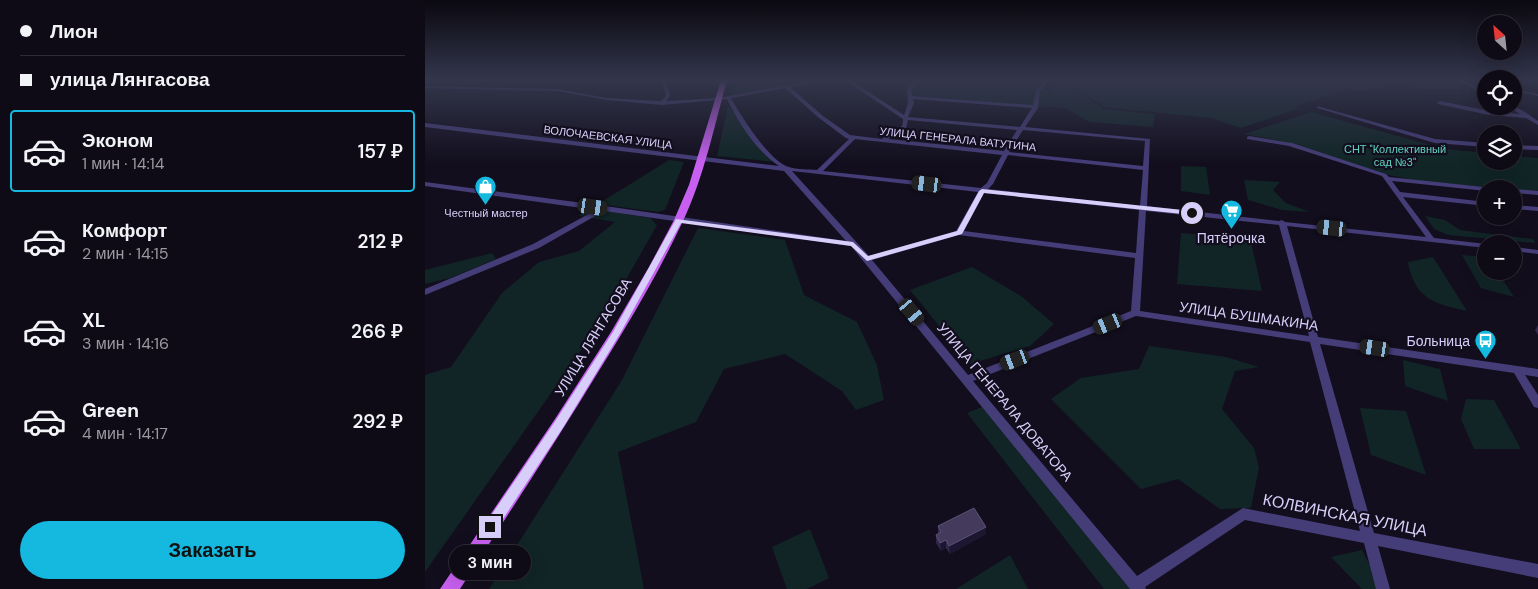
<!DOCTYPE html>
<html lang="ru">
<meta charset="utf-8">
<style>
:root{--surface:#0e0a16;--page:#17131f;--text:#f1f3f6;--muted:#9b9aa1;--line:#2e2b35;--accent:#15b8df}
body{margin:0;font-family:"DM Sans",sans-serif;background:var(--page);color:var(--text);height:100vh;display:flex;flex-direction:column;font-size:19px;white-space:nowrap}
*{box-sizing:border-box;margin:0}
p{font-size:16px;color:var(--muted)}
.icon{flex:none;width:28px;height:28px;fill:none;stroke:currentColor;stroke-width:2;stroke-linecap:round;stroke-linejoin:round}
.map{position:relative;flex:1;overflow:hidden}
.details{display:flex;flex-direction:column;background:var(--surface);width:425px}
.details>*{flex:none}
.guide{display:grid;align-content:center;height:110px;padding:0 20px;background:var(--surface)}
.needle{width:32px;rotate:333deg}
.tools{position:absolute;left:1052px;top:15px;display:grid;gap:10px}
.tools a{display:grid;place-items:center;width:45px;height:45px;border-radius:50%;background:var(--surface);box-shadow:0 5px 20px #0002,0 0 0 1px var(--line);font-size:25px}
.end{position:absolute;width:22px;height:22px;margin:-11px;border:6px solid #d8cefa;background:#111;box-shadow:0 0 0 2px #111}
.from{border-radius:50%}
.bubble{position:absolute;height:35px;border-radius:18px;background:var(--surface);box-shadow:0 5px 20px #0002,0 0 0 1px var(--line);font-size:16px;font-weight:600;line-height:35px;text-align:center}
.car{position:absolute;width:15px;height:30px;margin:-15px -8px;border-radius:6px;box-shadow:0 0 4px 1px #0007;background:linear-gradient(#222 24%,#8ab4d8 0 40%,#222 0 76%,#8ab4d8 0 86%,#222 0)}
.guide b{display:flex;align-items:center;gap:18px;height:48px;font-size:19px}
.guide b+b{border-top:1px solid var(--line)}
.guide i{width:12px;height:12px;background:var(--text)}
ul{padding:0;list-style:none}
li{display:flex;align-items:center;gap:15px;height:82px;margin:0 10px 8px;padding:0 10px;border:2px solid transparent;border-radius:5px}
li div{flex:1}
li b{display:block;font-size:19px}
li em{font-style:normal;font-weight:600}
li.current{border-color:var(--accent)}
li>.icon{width:45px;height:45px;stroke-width:1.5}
.button{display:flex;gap:10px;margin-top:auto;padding:10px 20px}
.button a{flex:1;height:58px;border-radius:30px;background:var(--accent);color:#111;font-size:20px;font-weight:600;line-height:58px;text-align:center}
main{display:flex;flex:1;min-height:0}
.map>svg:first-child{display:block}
</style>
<main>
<section class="details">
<div class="guide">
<b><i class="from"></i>Лион</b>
<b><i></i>улица Лянгасова</b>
</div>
<ul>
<li class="current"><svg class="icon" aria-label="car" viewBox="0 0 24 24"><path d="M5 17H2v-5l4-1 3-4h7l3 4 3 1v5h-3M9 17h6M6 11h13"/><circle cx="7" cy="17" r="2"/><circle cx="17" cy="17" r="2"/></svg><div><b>Эконом</b><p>1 мин · 14:14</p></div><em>157 ₽</em></li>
<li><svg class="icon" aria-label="car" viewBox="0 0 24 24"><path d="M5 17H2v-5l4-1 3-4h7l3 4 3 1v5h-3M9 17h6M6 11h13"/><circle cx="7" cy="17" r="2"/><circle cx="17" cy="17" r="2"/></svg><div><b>Комфорт</b><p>2 мин · 14:15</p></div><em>212 ₽</em></li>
<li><svg class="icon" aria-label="car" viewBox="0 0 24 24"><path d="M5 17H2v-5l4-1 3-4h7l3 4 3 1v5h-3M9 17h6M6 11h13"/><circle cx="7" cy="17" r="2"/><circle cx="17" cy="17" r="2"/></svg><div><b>XL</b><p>3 мин · 14:16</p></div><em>266 ₽</em></li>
<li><svg class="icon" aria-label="car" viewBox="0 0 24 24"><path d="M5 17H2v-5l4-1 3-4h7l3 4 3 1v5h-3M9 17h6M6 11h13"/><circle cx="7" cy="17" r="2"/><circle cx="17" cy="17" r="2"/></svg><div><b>Green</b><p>4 мин · 14:17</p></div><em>292 ₽</em></li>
</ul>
<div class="button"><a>Заказать</a></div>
</section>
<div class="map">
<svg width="1113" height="589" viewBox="0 0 1113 589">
<rect width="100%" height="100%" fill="#120e1d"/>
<g fill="#112526">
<path d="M310,80H396L306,95Z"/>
<path d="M464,80H625L620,90L624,91L630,80H1027L1046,89H999L974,85L933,91L923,89L871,106L872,109L816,128L786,118L679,107L657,93L635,91L657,94L679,109L730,114L728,127L664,122L641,108L491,96Z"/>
<path d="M303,106L350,162L292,156Z"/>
<path d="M886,112L1020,149L1061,153V161H1089V156L1113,158V192L994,181L964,175L861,142L819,134Z"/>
<path d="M244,160L259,162L240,210L233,212L173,204Z"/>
<path d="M756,166L781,167L785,195L756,191Z"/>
<path d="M819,180L855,182L848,190L861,203L885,212L857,210L823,200Z"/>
<path d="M160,208L225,218L232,225L181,315L0,572V375L26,367L77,293L114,262L154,251L190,222L154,216Z"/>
<path d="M1000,216L1020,220L1035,230L1108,239L1110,243L1023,235L1009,229Z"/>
<path d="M273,228L360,240L379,295L432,322L452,365L459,400L431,410L417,391L360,354L299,369L271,422L193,452L219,589H64L197,380Z"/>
<path d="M756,233L825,238L837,291L752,284Z"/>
<path d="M67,253L71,259L25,278L0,284V270Z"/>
<path d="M1037,255L1061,257V271H1072L1089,297L1056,288Z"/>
<path d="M1008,257L1042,311C1009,304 989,298 983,262Z"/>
<path d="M547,267L596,296L629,324L605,346L545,364L485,290Z"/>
<path d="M724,346L801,357L834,367L810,371L797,409L829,448L834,467L826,508L795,509L753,479L716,489L626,399L656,378L714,369Z"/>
<path d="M978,360L1015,369L1023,401L980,386Z"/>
<path d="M1041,399L1069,400L1096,449H1049L1036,419Z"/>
<path d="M557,407L706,589H679L542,413Z"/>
<path d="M935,408L981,411L1001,475L946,455Z"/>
<path d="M385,529L404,578L382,589H362L347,547Z"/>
<path d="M937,550L957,589H937L906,557Z"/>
<path d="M585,555L603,589H531Z"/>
</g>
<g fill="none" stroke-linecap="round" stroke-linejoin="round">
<g fill="#453d78" fill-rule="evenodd">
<path d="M237,80H241L245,96L241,101L294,98L389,80H399L365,87L398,116L425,135L457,139L477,126L478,122V119L420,80H425L479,115L483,103L482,90L491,80H496L486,90L487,96L608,105L611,91L620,80H625L615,91L613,108L600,127L725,139L722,206L854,221L857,220L860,222L1001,237L957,176L864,146L822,139V137L824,136L867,143L961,174L964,177L1068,188L1069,189H1061V191L967,181L975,192L1061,202V206L978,197L1009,238L1061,244V248L862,226L893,337L1113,369V377L1100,375L1113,395V408L1109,407L1089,373L895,344L949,533L1113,564V578L953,546L965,589H951L939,543L820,520L720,587L721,589H705L426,246L179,211L114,248L0,295V289L108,244L171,210L0,186V182L180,206L421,241L359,171L0,127V123L354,166C331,150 314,124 302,99L237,105L182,100L132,91L0,88V86L132,89L182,98L236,101L241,96ZM360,88L394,118L421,138L424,139L392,170C383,169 373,170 364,167C345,162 316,116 306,98ZM488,99L607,108L595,127L483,117L489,103ZM483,120L592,130L579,151L463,139L481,128ZM598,130L720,141L718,166L584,152ZM430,139L577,155L562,183L556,188L398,171ZM583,155L718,170L715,206L563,189L568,184ZM367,171L553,192L531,231L444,256ZM559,193L714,210L711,253L539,231ZM721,211L854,225L884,336L715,311ZM534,235L710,258L706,311L543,375L447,260ZM711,316L885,342L935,531L818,508L712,576L548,381Z"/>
<path d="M1032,80H1038L1061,92V95Z"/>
<path d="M1040,80L1061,83V85L1042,81Z"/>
<path d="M1089,89L1113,94V96L1089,91Z"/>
<path d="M1015,101L1064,111L1095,114L1083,106C1094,106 1104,115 1113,121V125L1101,118L1064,115L1013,104L1012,103Z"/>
<path d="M892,106L1010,139L1061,143V147L1010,143L892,108Z"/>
<path d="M1089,145L1113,146V150L1089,149Z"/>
<path d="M1089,189L1113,191V195L1089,193Z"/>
<path d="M1089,205L1113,207V211L1089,209Z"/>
<path d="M1089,247L1113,250V254L1089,251Z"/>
</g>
<path fill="#c760f0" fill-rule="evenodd" d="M296,80H302C289,127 279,177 258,221C234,272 205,321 175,369C130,443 82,516 35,589H15L130,419L186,332L224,267L249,220L264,185Z"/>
</g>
<g fill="#322849">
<path d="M1113,325V335L1110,330Z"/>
<path d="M513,526L561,527V534L525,554L521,548L516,551L511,543V535L513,534Z"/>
</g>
<g fill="#1d1630">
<path d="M561,527V534L525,554L524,546Z"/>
<path d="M521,540V548L516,551L515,543Z"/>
</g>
<path fill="#433a5c" stroke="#5b5175" d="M549,508L561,527L524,546L521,540L515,543L511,535L516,532L513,526Z"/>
<linearGradient id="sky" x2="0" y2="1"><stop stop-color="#0a0810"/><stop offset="0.49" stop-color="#33364c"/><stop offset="1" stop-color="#33364c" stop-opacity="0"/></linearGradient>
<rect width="1113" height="163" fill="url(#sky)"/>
<path fill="#d8cefa" d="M557,189L767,211L771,213L767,215L559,193L537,234L442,261L426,246L256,223L196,332L139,426L70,531L65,533L61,531L59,527L61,523L131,420L188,332L251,219L428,242L443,256L532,231L554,191Z"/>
<defs>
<symbol id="shop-pin" viewBox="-11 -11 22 30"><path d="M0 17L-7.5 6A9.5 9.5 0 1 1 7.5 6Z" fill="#15b8df" stroke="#120e1d"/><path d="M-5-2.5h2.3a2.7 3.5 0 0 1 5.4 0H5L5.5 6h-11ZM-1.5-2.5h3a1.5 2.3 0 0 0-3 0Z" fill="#fff"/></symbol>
<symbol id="supermarket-pin" viewBox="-11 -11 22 30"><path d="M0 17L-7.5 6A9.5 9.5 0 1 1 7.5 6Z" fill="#15b8df" stroke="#120e1d"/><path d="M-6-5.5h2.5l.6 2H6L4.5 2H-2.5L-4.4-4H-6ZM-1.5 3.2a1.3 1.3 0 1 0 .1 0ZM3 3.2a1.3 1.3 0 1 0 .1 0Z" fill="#fff"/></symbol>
<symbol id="bus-pin" viewBox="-11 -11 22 30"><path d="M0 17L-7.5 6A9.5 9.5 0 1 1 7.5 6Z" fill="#15b8df" stroke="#120e1d"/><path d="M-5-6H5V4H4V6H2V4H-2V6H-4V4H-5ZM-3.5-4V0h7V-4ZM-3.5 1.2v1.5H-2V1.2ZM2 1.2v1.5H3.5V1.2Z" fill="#fff"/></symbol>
</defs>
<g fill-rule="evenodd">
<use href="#shop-pin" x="48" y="174" width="25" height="34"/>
<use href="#supermarket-pin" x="794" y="198" width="25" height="34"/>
<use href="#bus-pin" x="1048" y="328" width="25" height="34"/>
</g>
<g text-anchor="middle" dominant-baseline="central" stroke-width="4.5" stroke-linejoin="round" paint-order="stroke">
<g font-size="11" fill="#d8cefa" stroke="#120e1d">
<text transform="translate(183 137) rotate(7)">ВОЛОЧАЕВСКАЯ УЛИЦА</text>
<text transform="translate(533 139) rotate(6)">УЛИЦА ГЕНЕРАЛА ВАТУТИНА</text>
</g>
<g font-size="11" fill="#62d2c1" stroke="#120e1d">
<text x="970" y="149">СНТ "Коллективный<tspan x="970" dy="13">сад №3"</tspan></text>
</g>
<g font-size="11" fill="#d8cefa" stroke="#120e1d">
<text x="61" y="213">Честный мастер</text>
</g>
<g font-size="14" fill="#d8cefa" stroke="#120e1d">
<text x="806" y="238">Пятёрочка</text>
<text x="1045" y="341" text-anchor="end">Больница</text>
</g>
<g font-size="14" fill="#d8cefa" stroke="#120e1d">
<text transform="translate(824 316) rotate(8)">УЛИЦА БУШМАКИНА</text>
<text transform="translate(168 337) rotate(-59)">УЛИЦА ЛЯНГАСОВА</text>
<text transform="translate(580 402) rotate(50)">УЛИЦА ГЕНЕРАЛА ДОВАТОРА</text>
</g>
<g font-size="16" fill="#d8cefa" stroke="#120e1d">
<text transform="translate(920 515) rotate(11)">КОЛВИНСКАЯ УЛИЦА</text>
</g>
</g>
</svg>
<div class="tools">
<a><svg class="needle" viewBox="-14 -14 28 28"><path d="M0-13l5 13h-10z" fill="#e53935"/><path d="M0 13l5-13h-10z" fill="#9b9aa1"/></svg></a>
<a><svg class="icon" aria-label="locate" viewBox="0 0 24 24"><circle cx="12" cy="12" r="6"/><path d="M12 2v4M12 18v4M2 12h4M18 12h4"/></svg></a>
<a><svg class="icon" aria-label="layers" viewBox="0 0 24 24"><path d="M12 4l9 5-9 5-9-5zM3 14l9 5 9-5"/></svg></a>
<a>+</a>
<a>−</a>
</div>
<i class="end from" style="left:767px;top:213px"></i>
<i class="end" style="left:65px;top:527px"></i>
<div class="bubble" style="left:24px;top:545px;width:82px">3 мин</div>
<i class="car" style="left:502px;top:184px;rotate:277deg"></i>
<i class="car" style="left:168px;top:207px;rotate:98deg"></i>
<i class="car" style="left:907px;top:228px;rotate:276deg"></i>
<i class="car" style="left:487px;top:312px;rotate:140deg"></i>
<i class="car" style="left:683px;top:324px;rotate:248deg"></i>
<i class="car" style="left:950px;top:348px;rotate:279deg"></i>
<i class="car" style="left:590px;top:360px;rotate:249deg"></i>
</div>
</main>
